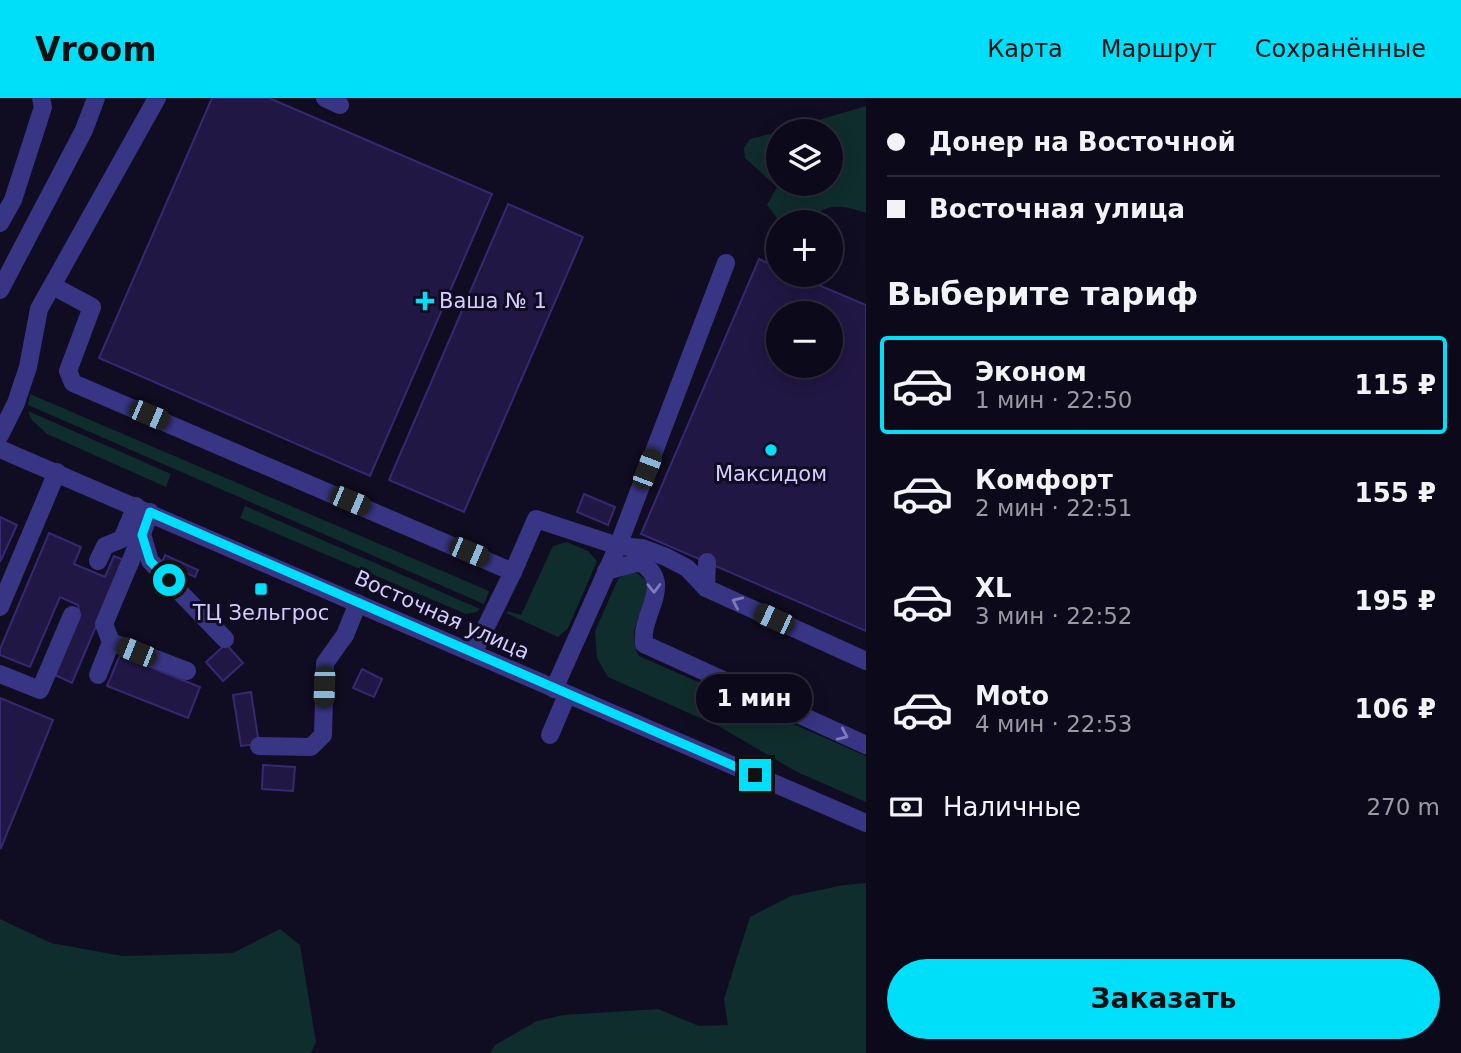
<!DOCTYPE html>
<html lang="ru">
<meta charset="utf-8">
<style>
:root{--surface:#0c091a;--page:#151223;--text:#f1f3f6;--muted:#9a9aa2;--line:#2c2a39;--accent:#00dff9}
body{margin:0;font-family:"DejaVu Sans",sans-serif;background:var(--page);color:var(--text);height:100vh;display:flex;flex-direction:column;font-size:26px;white-space:nowrap}
*{box-sizing:border-box;margin:0}
p{font-size:23px;color:var(--muted)}
.icon{flex:none;width:38px;height:38px;fill:none;stroke:currentColor;stroke-width:2;stroke-linecap:round;stroke-linejoin:round}
.map{position:relative;flex:1;overflow:hidden}
.side{display:flex;flex-direction:column;background:var(--surface);width:595px}
.side>*{flex:none}
.guide{display:grid;align-content:center;height:154px;padding:0 21px;background:var(--surface)}
.tools{position:absolute;left:766px;top:21px;display:grid;gap:14px}
.tools a{display:grid;place-items:center;width:77px;height:77px;border-radius:50%;background:var(--surface);box-shadow:0 4px 18px #0003,0 0 0 2px var(--line);font-size:35px}
.end{position:absolute;width:32px;height:32px;margin:-16px;border:9px solid #00dff9;background:#111;box-shadow:0 0 0 4px #111}
.from{border-radius:50%}
.bubble{position:absolute;height:49px;border-radius:24px;background:var(--surface);box-shadow:0 4px 18px #0003,0 0 0 2px var(--line);font-size:23px;font-weight:600;line-height:49px;text-align:center}
.car{position:absolute;width:21px;height:42px;margin:-21px -10px;border-radius:9px;box-shadow:0 0 5px 2px #0007;background:linear-gradient(#222 24%,#8ab4d8 0 40%,#222 0 76%,#8ab4d8 0 86%,#222 0)}
.guide b{display:flex;align-items:center;gap:24px;height:66px;font-size:26px}
.guide b+b{border-top:2px solid var(--line)}
.guide i{width:18px;height:18px;background:var(--text)}
ul{padding:0;list-style:none}
li{display:flex;align-items:center;gap:21px;height:98px;margin:0 14px 10px;padding:0 7px;border:4px solid transparent;border-radius:7px}
li div{flex:1}
li b{display:block;font-size:26px}
li em{font-style:normal;font-weight:600}
li.active{border-color:var(--accent)}
li>.icon{width:63px;height:63px;stroke-width:1.5}
h2{padding:0 21px;font-size:32px;line-height:84px}
.pay{display:flex;align-items:center;gap:18px;height:77px;padding:0 21px;font-size:26px}
.pay p{margin-inline-start:auto}
.primary-button{display:flex;gap:14px;margin-top:auto;padding:14px 21px}
.primary-button a{flex:1;height:80px;border-radius:42px;background:var(--accent);color:#111;font-size:28px;font-weight:600;line-height:80px;text-align:center}
header{display:flex;align-items:center;gap:42px;box-sizing:border-box;height:98px;padding:0 35px;background:var(--accent);color:#111}
header strong{font-size:33px}
nav{display:flex;gap:38px;margin-inline-start:auto;font-size:24px}
main{display:flex;flex:1;min-height:0}
.map>svg:first-child{display:block}
</style>
<header>
<strong>Vroom</strong>
<nav><a>Карта</a><a>Маршрут</a><a>Сохранённые</a></nav>
</header>
<main>
<div class="map">
<svg width="866" height="955" viewBox="0 0 866 955">
<rect width="100%" height="100%" fill="#100c22"/>
<g fill="#0f2d2c">
<path d="M866,8V115C838,106 828,105 805,124L779,123L767,107L777,89L745,60L744,50L750,41L779,34V86H831V33H781Z"/>
<path d="M30,296L489,493L484,506L28,307Z"/>
<path d="M28,313L171,376L166,389L47,336L31,321Z"/>
<path d="M245,408L480,511L477,514L466,516L240,420Z"/>
<path d="M567,444L588,453L597,463L568,530L558,539L506,515L508,513L521,517L553,448Z"/>
<path d="M637,475L648,484C648,513 624,529 639,558L866,658V704L797,674L720,629L608,579L597,560L595,533L618,481L626,476Z"/>
<path d="M866,785V955H490L495,947L537,923L564,917L658,911L699,928L728,927L724,901L750,819L791,798L844,787Z"/>
<path d="M0,821L51,845L123,858L233,855L280,831L300,847L316,944L311,955H0Z"/>
</g>
<g fill="#211744" stroke="#372872" stroke-width="2" fill-rule="evenodd">
<path d="M212,0H269L492,96L370,378L99,260Z"/>
<path d="M508,106L583,139L464,414L389,382Z"/>
<path d="M759,161L779,170V177H795L866,207V533L641,436ZM779,215H831V268H779Z"/>
<path d="M584,396L615,409L608,427L577,414Z"/>
<path d="M0,419L17,427L0,464Z"/>
<path d="M49,435L81,449L74,466L105,479L114,458L124,462L72,585L55,577L80,517L78,507L60,499L30,569L0,557V551Z"/>
<path d="M165,457L198,472L195,479L162,464Z"/>
<path d="M226,546L243,565L223,583L206,564Z"/>
<path d="M120,557L200,589L188,620L107,588Z"/>
<path d="M362,571L382,581L374,599L353,590Z"/>
<path d="M251,594L259,646L241,648L233,597Z"/>
<path d="M0,600L53,622L1,750L0,749Z"/>
<path d="M263,667L295,669L293,693L262,691Z"/>
</g>
<g fill="none" stroke-linecap="round" stroke-linejoin="round">
<g stroke="#383584" stroke-width="18">
<path d="M325,0L340,7"/>
<path d="M0,125L13,102L43,9L41,0"/>
<path d="M53,188L92,209L68,273L73,285L513,474L536,421L618,448L642,450L666,459L687,470L706,490L866,563"/>
<path d="M0,192L84,32L96,0"/>
<path d="M0,337L16,305L28,269L39,211L157,0"/>
<path d="M0,351L866,725"/>
<path d="M150,414L142,436L150,463L225,541"/>
<path d="M98,463L105,448L122,441L136,408"/>
<path d="M606,473L640,464C676,486 640,514 644,546L866,647"/>
<path d="M706,490L707,464"/>
<path d="M0,509L57,374"/>
<path d="M111,544L187,573"/>
<path d="M473,555L513,474"/>
<path d="M0,576L40,592L72,517"/>
<path d="M98,577L111,544L104,526L142,436"/>
<path d="M554,591L618,448L726,165"/>
<path d="M550,637L567,597"/>
<path d="M259,648L311,649L323,637L325,565L345,537L358,505"/>
</g>
</g>
<defs><path id="oneway-chevron" d="M-2-3.5L2.5 0L-2 3.5" fill="none" stroke-width="1.6" stroke-linecap="round" stroke-linejoin="round" transform="scale(1.75)"/></defs>
<g stroke="#7e7abb">
<use href="#oneway-chevron" transform="translate(654 490) rotate(89)"/>
<use href="#oneway-chevron" transform="translate(737 504) rotate(-155)"/>
<use href="#oneway-chevron" transform="translate(843 637) rotate(24)"/>
</g>
<g fill="none" stroke-linecap="round" stroke-linejoin="round">
<path stroke="#00dff9" stroke-width="9" d="M169,482L150,463L142,437L150,414L755,677"/>
</g>
<g fill="#00dff9" stroke="#100c22" stroke-width="2.5">
<path d="M421.5 192.5h7v7h7v7h-7v7h-7v-7h-7v-7h7z"/>
<circle cx="771" cy="352" r="7"/>
<rect x="254" y="484" width="14" height="14" rx="3.5"/>
</g>
<g text-anchor="middle" dominant-baseline="central" stroke-width="6" stroke-linejoin="round" paint-order="stroke">
<g font-size="21" fill="#d4ceff" stroke="#100c22">
<text x="439" y="203" text-anchor="start">Ваша № 1</text>
<text x="771" y="376">Максидом</text>
<text x="261" y="515">ТЦ Зельгрос</text>
</g>
<g font-size="21" fill="#d4ceff" stroke="#100c22">
<text transform="translate(442 517) rotate(24)">Восточная улица</text>
</g>
</g>
</svg>
<div class="tools">
<a><svg class="icon" aria-label="layers" viewBox="0 0 24 24"><path d="M12 4l9 5-9 5-9-5zM3 14l9 5 9-5"/></svg></a>
<a>+</a>
<a>−</a>
</div>
<i class="end from" style="left:169px;top:482px"></i>
<i class="end" style="left:755px;top:677px"></i>
<div class="bubble" style="left:696px;top:576px;width:116px">1 мин</div>
<i class="car" style="left:149px;top:317px;rotate:113deg"></i>
<i class="car" style="left:647px;top:371px;rotate:21deg"></i>
<i class="car" style="left:350px;top:403px;rotate:113deg"></i>
<i class="car" style="left:469px;top:454px;rotate:113deg"></i>
<i class="car" style="left:774px;top:521px;rotate:295deg"></i>
<i class="car" style="left:136px;top:554px;rotate:292deg"></i>
<i class="car" style="left:324px;top:589px;rotate:182deg"></i>
</div>
<section class="side">
<div class="guide">
<b><i class="from"></i>Донер на Восточной</b>
<b><i></i>Восточная улица</b>
</div>
<h2>Выберите тариф</h2>
<ul>
<li class="active"><svg class="icon" aria-label="car" viewBox="0 0 24 24"><path d="M5 17H2v-5l4-1 3-4h7l3 4 3 1v5h-3M9 17h6M6 11h13"/><circle cx="7" cy="17" r="2"/><circle cx="17" cy="17" r="2"/></svg><div><b>Эконом</b><p>1 мин · 22:50</p></div><em>115 ₽</em></li>
<li><svg class="icon" aria-label="car" viewBox="0 0 24 24"><path d="M5 17H2v-5l4-1 3-4h7l3 4 3 1v5h-3M9 17h6M6 11h13"/><circle cx="7" cy="17" r="2"/><circle cx="17" cy="17" r="2"/></svg><div><b>Комфорт</b><p>2 мин · 22:51</p></div><em>155 ₽</em></li>
<li><svg class="icon" aria-label="car" viewBox="0 0 24 24"><path d="M5 17H2v-5l4-1 3-4h7l3 4 3 1v5h-3M9 17h6M6 11h13"/><circle cx="7" cy="17" r="2"/><circle cx="17" cy="17" r="2"/></svg><div><b>XL</b><p>3 мин · 22:52</p></div><em>195 ₽</em></li>
<li><svg class="icon" aria-label="car" viewBox="0 0 24 24"><path d="M5 17H2v-5l4-1 3-4h7l3 4 3 1v5h-3M9 17h6M6 11h13"/><circle cx="7" cy="17" r="2"/><circle cx="17" cy="17" r="2"/></svg><div><b>Moto</b><p>4 мин · 22:53</p></div><em>106 ₽</em></li>
</ul>
<div class="pay"><svg class="icon" aria-label="cash" viewBox="0 0 24 24"><path d="M3 7h18v10H3z"/><circle cx="12" cy="12" r="2"/></svg>Наличные<p>270 m</p></div>
<div class="primary-button"><a>Заказать</a></div>
</section>
</main>
